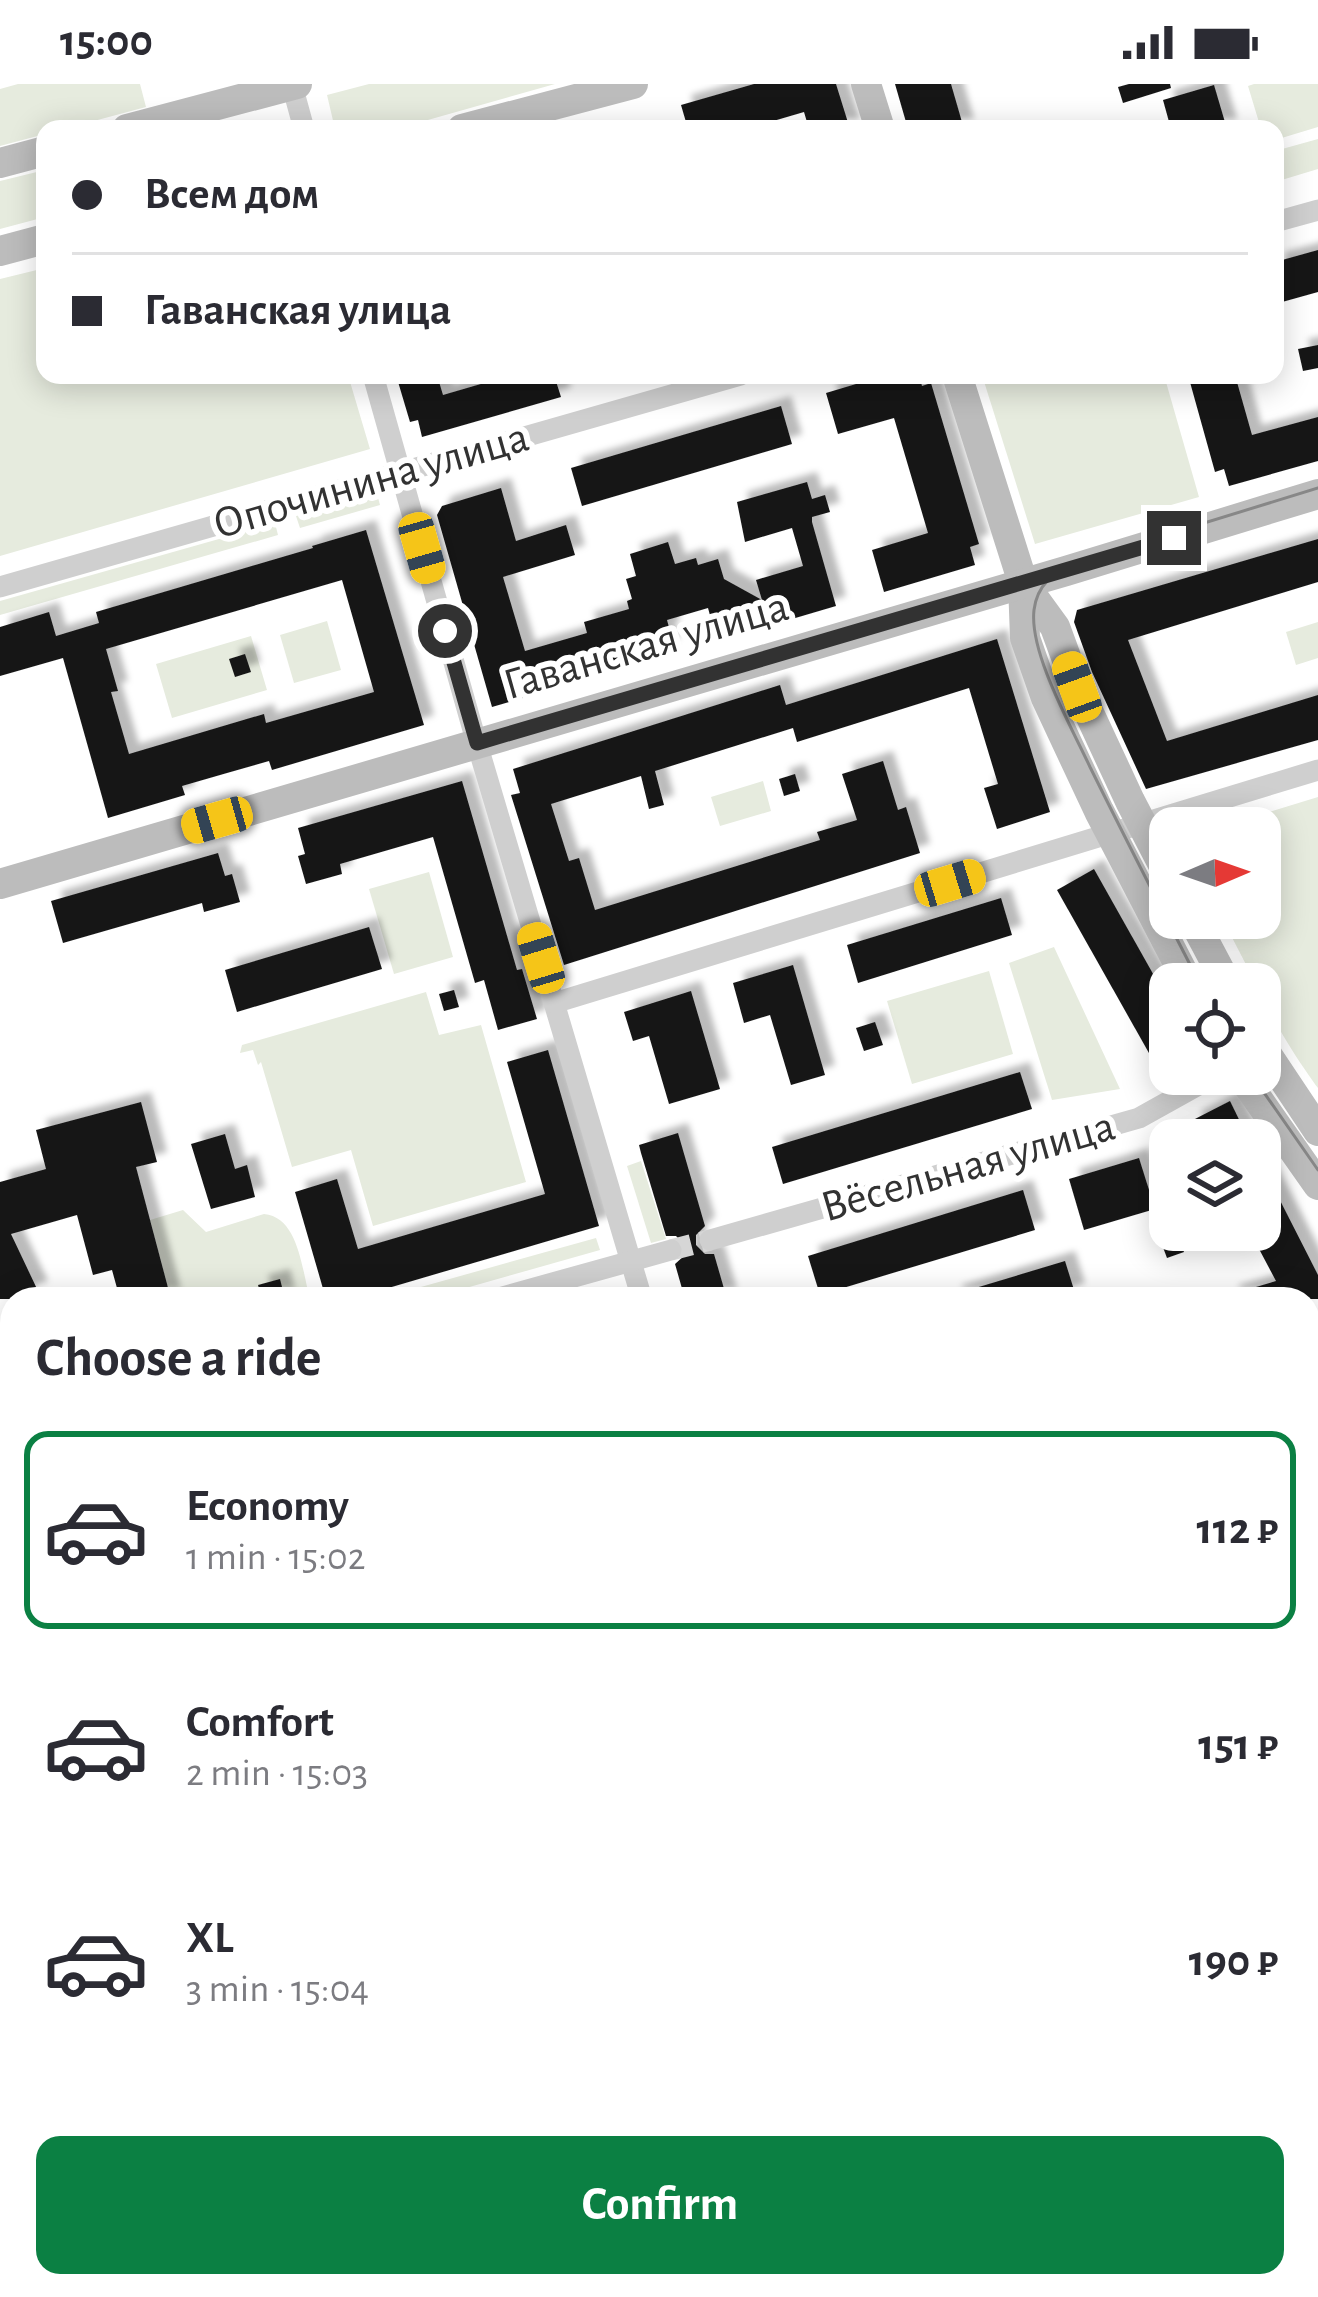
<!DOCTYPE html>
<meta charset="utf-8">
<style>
:root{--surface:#fff;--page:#f2f2f3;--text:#2b2b33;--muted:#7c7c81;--line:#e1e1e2;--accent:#0b8043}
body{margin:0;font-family:"Alegreya Sans",sans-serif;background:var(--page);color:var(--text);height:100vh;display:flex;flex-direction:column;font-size:45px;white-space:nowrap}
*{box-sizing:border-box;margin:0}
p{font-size:39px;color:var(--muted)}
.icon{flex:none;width:66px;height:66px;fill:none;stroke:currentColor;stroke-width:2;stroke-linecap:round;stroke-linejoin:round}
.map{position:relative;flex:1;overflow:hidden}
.sheet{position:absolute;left:0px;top:1203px;width:1320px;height:1011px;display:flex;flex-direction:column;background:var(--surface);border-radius:36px 36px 0 0;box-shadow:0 6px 30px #0003}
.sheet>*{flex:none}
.top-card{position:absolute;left:36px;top:36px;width:1248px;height:264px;border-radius:24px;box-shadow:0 6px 30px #0003;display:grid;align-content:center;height:264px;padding:0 36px;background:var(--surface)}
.needle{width:78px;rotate:88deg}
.fabs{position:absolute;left:1149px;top:723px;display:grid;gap:24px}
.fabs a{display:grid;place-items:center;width:132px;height:132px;border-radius:24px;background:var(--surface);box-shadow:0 6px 30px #0003;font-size:60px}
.end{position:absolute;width:54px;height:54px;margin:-27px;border:15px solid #323232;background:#fff;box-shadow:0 0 0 6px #fff}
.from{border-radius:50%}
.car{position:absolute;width:36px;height:72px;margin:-36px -18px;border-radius:15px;box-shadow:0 0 9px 3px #0007;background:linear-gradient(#f5c518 24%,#345 0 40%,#f5c518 0 76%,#345 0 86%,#f5c518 0)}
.top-card b{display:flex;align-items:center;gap:42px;height:114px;font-size:45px}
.top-card b+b{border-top:3px solid var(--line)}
.top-card i{width:30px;height:30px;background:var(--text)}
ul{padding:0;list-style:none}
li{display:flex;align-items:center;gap:36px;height:198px;margin:0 24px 18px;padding:0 12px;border:6px solid transparent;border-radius:24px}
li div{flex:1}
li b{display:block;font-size:45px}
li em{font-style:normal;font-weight:700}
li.on{border-color:var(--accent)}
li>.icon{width:108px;height:108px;stroke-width:1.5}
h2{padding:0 36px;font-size:54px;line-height:144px}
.primary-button{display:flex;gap:24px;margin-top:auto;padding:24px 36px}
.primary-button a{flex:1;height:138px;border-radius:24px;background:var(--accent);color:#fff;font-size:48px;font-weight:700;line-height:138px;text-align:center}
.status{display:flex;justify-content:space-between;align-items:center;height:84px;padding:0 60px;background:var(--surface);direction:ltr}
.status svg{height:33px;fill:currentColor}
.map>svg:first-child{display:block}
</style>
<div class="status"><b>15:00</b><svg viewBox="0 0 49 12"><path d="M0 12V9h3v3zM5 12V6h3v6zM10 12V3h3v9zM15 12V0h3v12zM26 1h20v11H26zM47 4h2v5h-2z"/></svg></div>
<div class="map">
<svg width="1318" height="2213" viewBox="0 0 1318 2213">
<defs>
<filter id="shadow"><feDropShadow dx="10" dy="-10" stdDeviation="3" flood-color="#0004"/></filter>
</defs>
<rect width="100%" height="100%" fill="#fff"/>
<g fill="#e6ebde">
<path d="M18,0H140L146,23L64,45H45V50L0,62V5Z"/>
<path d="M369,0H555L396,45H335L327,11Z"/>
<path d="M1254,0H1318V43L1275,56V45H1261L1248,2Z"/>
<path d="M1318,55V85L1275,98V67Z"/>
<path d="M45,86V133L0,145V97Z"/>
<path d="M45,184V291H348L370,365L0,472V195Z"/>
<path d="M982,291H1164L1199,413L1035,460Z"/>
<path d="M377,410L380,421L300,444L296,432Z"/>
<path d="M275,439L278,451L0,531V517Z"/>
<path d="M327,537L341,586L294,599L280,551Z"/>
<path d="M1318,538V574L1296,581L1286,548Z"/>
<path d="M251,552L267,606L172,634L156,580Z"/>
<path d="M763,697L771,727L720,742L711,713Z"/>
<path d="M1318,713V1004C1301,981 1264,926 1260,900H1256L1222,834H1260V744H1217Z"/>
<path d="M429,788L453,873L394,890L369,805Z"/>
<path d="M1054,863L1120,1005L1052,1016L1009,879Z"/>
<path d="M989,887L1013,970L912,1000L887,917Z"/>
<path d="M426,908L439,951L481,941L526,1098L373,1142L351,1066L292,1083L261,978L258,981L253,966L240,969L242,961Z"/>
<path d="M641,1077L666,1155L651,1159L627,1082Z"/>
<path d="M183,1126L206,1148L264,1130C299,1133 302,1187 310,1215H171L150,1136Z"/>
<path d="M596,1154L600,1166L427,1215H378Z"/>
<path d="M1318,1376V1472L1308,1475V1379Z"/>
<path d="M1318,1925V2207L1311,2213H1293L1285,2202H1308V1928Z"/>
</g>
<g fill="#191919" fill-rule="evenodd" filter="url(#shadow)">
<path d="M754,0H836L850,45H809L804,28L746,45H688L681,21Z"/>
<path d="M895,0H951L964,45H908Z"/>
<path d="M1129,0H1170L1171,4L1123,19L1118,3Z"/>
<path d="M1214,1L1227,45H1171L1163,16Z"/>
<path d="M1318,166V208L1275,220V178Z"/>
<path d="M1318,261V284L1303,287L1298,265Z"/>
<path d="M396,291H437L443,311L512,291H554L561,313L422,353L418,336L410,338Z"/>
<path d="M886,291H919L922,302L931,299L979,460L970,463L975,481L884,508L872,466L928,449L894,334L838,350L826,309Z"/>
<path d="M1188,291H1235L1252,351L1318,333V377L1229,402L1224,385L1215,388Z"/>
<path d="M781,322L792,360L582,422L571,384Z"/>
<path d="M807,398L812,415L825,411L830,428L812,433V438L836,522L734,552L732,544L727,546L723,531L711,535L708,524L667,536L670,547L665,548L670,563L664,565L666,572L492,623L437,431L442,422L501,404L516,457L566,441L575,471L503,493L525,567L587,549L584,538L629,525L627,517L632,515L626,495L636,492L630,470L668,458L675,480L696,474L698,481L718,475L724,495L762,516L756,496L803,482L792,444L745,458L737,418Z"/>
<path d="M366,446L424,641L272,686L269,677L227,689L182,702L185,711L108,734L63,574L0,592V543L49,528L56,552L99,539L96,528L313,464L312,462ZM342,496L374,608L266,639L264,630L129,670L111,608L118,607L106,565Z"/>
<path d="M1318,455V498L1128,556L1167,657L1318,611V656L1146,705L1092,588L1074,538L1077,526Z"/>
<path d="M997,555L1050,728L997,745L984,704L998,700L969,604L797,658L793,644L655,687L664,721L649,725L641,692L551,720L569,777L579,774L595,826L820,756L817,748L857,736L842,690L883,677L898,726L906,723L920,769L564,881L511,711L520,709L513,685L780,601L786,621Z"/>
<path d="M245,570L251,588L235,593L229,575Z"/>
<path d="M795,690L800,707L784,712L779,695Z"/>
<path d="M462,697L517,886L522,885L537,935L498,946L484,896L475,899L433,753L340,780L342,790L306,800L298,772L305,770L298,744Z"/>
<path d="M218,769L225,792L232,790L240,818L204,828L202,819L63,859L51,817Z"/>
<path d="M1094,785L1170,920V1000L1167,1001L1057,806Z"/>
<path d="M1001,814L1012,851L858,899L847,861Z"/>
<path d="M369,843L382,885L237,928L225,886Z"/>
<path d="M793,881L825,991L791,1001L770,931L744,939L733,899Z"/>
<path d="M454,906L459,923L444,927L439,910Z"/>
<path d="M691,907L720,1005L669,1020L649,952L633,957L624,928Z"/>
<path d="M875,938L883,961L864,967L856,944Z"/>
<path d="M548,966L599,1142L351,1215H326L295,1108L337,1095L358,1165L545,1110L507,978Z"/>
<path d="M1020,988L1032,1025L783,1100L772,1063Z"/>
<path d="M1230,1017L1249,1056H1201L1191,1037Z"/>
<path d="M141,1018L157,1078L136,1083L171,1215H120L112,1186L93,1191L77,1131L11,1150L38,1207L25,1211L26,1215H0V1098L46,1085L36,1046Z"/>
<path d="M678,1049L705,1142L696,1151V1161L705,1170H714L727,1215H685L675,1180L685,1171V1161L676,1152H666L641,1069L639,1061Z"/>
<path d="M225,1050L235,1085L247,1081L255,1113L211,1125L191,1060Z"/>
<path d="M1139,1074L1155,1125L1084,1146L1069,1095Z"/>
<path d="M1260,1077L1318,1191V1215H1230L1229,1211L1276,1197L1249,1146H1260Z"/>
<path d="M1023,1106L1035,1146L820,1211L808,1172Z"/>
<path d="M1178,1151L1184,1168L1167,1174L1161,1158Z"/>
<path d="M1065,1177L1075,1209L1057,1215H1038L1035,1205L1002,1215H953L952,1211Z"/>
<path d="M280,1195L285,1215H262L258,1201Z"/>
</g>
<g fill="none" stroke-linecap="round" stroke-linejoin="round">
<path stroke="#d6d6d6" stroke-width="21" stroke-dasharray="21 10" stroke-linecap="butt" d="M671,1166L710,1156"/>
<g stroke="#cfcfcf" stroke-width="21">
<path d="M292,1L304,45"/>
<path d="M1275,138L1318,126"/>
<path d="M373,291L473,646L642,1215"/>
<path d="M0,503L741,291"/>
<path d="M554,919L1318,686"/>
<path d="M710,1156L1139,1034L1218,990"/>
<path d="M495,1215L671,1166"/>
<path d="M0,1353L12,1349"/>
<path d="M1308,1575L1318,1586"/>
<path d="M1308,1872L1318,1869"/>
<path d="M983,2202L986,2213"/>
<path d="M280,2213L298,2202"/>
</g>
<g stroke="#bcbcbc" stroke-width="30">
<path d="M866,0L880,45"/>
<path d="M127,45L297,0"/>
<path d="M462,45L633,0"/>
<path d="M0,79L45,67"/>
<path d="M0,167L45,155"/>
<path d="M957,291L1023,499L1055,543L1077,603L1130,717L1170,794"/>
<path d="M1023,499L1025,554L1046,614L1099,727L1189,900"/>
<path d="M0,800L1066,487L1318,410"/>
<path d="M1192,834L1227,900"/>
<path d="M1260,960L1318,1047"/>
<path d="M1240,990L1318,1101"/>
<path d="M1308,1271L1318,1267"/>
<path d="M0,1610L12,1629"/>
<path d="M0,1648L12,1667"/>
<path d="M349,2202L356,2213"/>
<path d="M379,2202L385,2213"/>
</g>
<g stroke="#878787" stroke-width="3">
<path d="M1200,900C1163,828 1126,756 1090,683C1072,644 1029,569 1034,526C1037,501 1053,489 1074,479L1318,404"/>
<path d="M1251,990L1318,1086"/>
</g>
</g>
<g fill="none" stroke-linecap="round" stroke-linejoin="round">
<path stroke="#323232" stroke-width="15" d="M445,547L477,659L1174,454"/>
</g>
<g text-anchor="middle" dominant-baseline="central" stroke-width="12" stroke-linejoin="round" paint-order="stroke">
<g font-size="45" fill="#323232" stroke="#fff">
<text transform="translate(371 397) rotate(-16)">Опочинина улица</text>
<text transform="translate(646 562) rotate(-16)">Гаванская улица</text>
<text transform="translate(968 1083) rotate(-16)">Вёсельная улица</text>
</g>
</g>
</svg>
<div class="fabs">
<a><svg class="needle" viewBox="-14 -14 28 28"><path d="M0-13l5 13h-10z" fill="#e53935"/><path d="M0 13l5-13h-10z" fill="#7c7c81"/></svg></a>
<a><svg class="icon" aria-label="locate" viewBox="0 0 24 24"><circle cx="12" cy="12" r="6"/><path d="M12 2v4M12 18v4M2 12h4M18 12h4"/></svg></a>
<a><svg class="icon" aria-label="layers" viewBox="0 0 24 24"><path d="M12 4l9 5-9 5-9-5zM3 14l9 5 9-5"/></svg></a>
</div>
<i class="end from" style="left:445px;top:547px"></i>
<i class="end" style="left:1174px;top:454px"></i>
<i class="car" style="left:422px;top:464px;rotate:164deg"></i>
<i class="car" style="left:1077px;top:603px;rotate:340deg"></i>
<i class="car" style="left:217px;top:736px;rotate:254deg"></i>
<i class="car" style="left:950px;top:799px;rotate:73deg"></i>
<i class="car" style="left:541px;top:874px;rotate:343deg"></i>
<div class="top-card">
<b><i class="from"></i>Всем дом</b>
<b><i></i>Гаванская улица</b>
</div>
<section class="sheet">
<h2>Choose a ride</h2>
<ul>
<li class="on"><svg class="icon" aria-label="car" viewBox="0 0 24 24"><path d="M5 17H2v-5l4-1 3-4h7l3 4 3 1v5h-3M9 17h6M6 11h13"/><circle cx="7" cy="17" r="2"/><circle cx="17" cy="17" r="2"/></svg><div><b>Economy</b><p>1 min · 15:02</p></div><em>112 ₽</em></li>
<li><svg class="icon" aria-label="car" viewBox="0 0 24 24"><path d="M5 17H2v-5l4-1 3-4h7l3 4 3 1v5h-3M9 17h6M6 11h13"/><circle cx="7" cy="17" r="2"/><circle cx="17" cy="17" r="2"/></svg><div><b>Comfort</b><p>2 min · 15:03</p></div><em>151 ₽</em></li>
<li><svg class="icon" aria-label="car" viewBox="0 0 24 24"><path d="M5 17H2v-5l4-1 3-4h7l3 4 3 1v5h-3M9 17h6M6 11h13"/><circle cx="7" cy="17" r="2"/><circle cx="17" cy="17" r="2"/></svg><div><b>XL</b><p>3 min · 15:04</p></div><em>190 ₽</em></li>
</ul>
<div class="primary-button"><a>Confirm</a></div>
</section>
</div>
